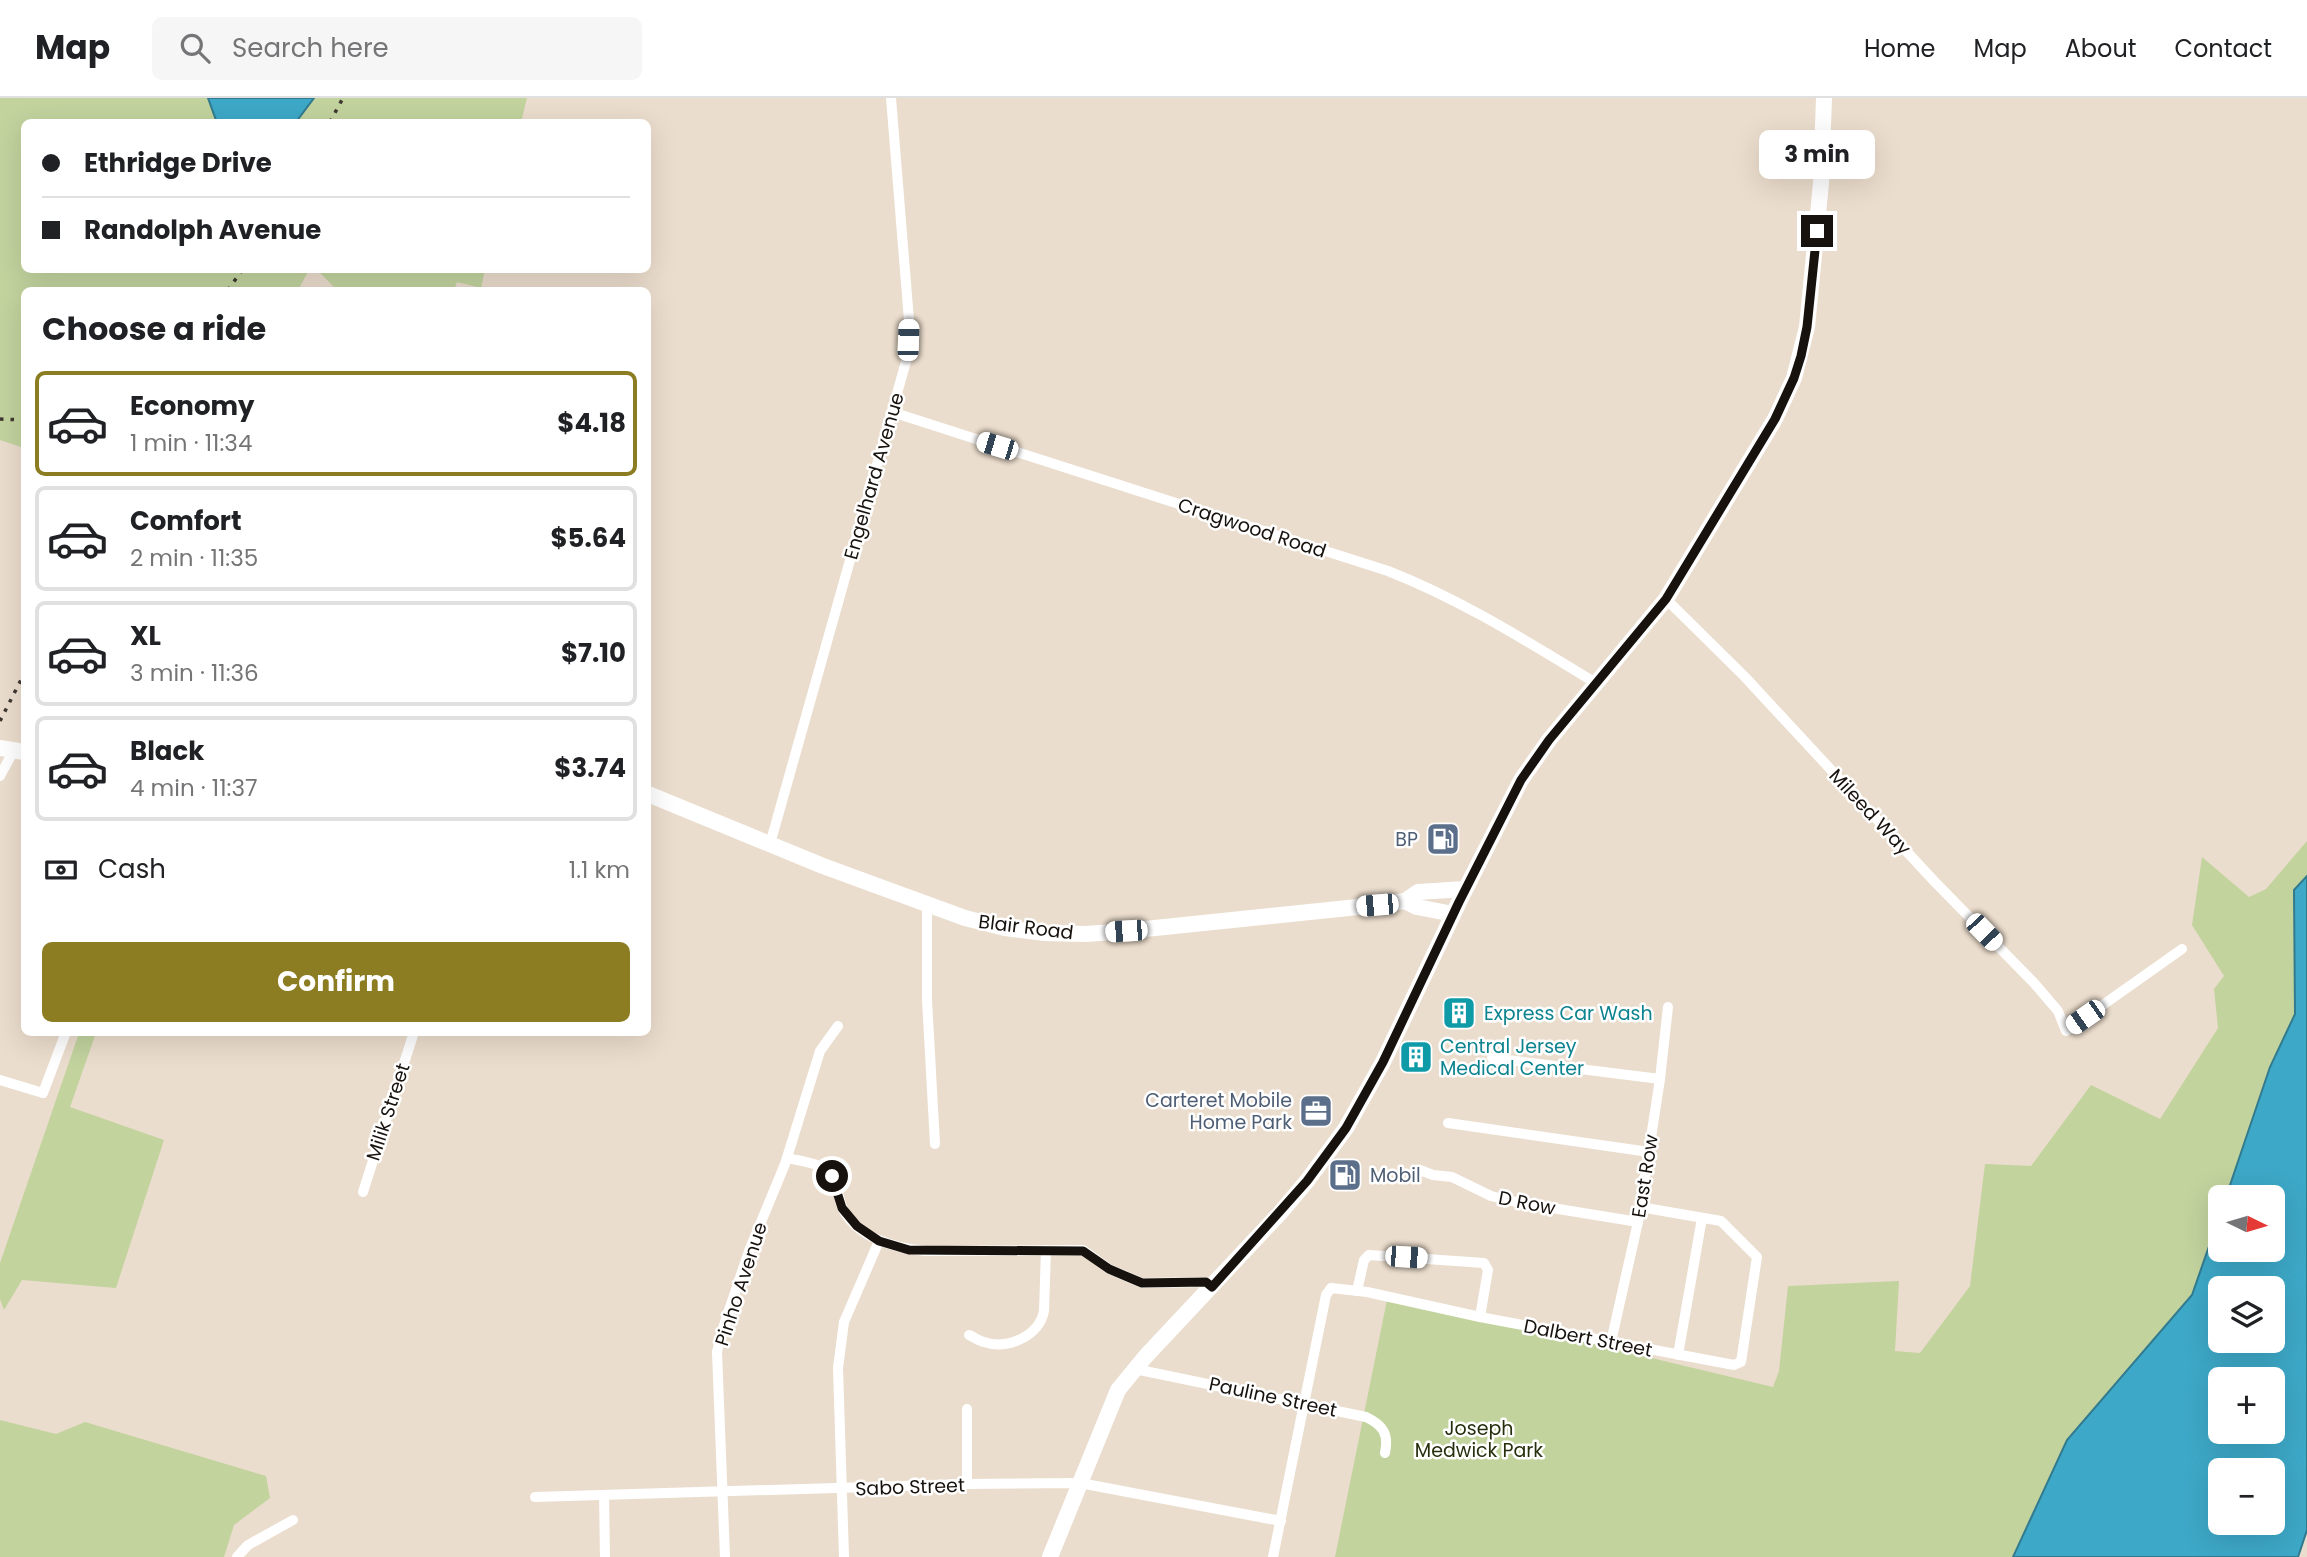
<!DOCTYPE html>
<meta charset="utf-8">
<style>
:root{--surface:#fff;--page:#f6f6f6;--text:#202124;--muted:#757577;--line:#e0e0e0;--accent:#8c7d23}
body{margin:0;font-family:Poppins,sans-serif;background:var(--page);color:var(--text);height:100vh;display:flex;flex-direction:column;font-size:26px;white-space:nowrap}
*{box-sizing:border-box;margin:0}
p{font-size:23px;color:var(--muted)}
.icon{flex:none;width:38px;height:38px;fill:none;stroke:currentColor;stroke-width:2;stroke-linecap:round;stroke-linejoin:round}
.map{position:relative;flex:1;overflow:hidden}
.drawer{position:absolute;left:21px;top:189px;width:630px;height:749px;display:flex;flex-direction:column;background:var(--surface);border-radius:10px;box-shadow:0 7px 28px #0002}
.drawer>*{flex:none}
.top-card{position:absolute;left:21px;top:21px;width:630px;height:154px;border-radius:10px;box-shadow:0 7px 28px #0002;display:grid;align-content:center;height:154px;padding:0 21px;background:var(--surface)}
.needle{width:46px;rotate:95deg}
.controls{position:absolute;left:2208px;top:1087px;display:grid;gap:14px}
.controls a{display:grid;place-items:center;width:77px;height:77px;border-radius:10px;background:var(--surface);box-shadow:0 7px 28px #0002;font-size:35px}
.end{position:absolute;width:32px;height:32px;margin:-16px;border:9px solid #17120d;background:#fff;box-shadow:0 0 0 4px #fff}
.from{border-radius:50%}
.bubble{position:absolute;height:49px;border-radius:10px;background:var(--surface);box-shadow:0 7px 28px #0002;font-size:23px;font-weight:700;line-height:49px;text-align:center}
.car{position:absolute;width:21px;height:42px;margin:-21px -10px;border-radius:9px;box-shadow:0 0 5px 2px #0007;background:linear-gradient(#fff 24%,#345 0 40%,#fff 0 76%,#345 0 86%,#fff 0)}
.top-card b{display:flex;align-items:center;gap:24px;height:66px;font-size:26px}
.top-card b+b{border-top:2px solid var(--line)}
.top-card i{width:18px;height:18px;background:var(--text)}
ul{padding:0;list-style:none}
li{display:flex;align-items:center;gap:21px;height:105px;margin:0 14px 10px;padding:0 7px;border:4px solid var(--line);border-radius:10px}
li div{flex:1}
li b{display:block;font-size:26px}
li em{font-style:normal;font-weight:700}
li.current{border-color:var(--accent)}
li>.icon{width:63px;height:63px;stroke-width:1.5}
h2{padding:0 21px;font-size:32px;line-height:84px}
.pay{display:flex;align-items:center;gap:18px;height:77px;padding:0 21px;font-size:26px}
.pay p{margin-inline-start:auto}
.cta{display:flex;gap:14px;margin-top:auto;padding:14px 21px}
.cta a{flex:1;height:80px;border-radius:10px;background:var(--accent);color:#fff;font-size:28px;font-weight:700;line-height:80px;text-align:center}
header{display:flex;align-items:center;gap:42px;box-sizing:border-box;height:98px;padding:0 35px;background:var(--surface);border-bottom:2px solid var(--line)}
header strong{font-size:33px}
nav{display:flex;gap:38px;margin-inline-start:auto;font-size:24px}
.search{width:490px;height:63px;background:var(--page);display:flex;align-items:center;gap:18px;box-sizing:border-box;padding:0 24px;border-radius:10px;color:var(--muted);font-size:26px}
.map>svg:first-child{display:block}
</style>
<header>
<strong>Map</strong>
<div class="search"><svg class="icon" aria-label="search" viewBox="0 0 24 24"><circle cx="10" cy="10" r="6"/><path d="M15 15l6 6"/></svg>Search here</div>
<nav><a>Home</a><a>Map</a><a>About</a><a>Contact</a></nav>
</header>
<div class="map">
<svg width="2307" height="1459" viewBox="0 0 2307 1459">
<rect width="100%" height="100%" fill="#ebddcd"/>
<g fill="#c2d39e">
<path d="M0,0H527L521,24H24V172H309L298,192H24V350L0,342Z"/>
<path d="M317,172H485L481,190L457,184L454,192H337Z"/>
<path d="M2307,743V778L2294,792L2295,916L2270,969L2226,1099H2221V1115L2192,1197L2067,1342L2013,1459H1335L1387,1202L1480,1219L1773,1289L1779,1273L1788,1188L1899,1183L1895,1253L1920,1255L1970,1188L1985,1066L2031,1068L2091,987L2160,1021L2218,930L2214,891L2224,878L2192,827L2202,759L2249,799L2266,791Z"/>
<path d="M79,935H96L70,1009L164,1042L116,1190L22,1182L4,1212L0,1201V1165Z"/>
<path d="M0,1322L56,1336L85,1324L266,1378L270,1400L234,1427L224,1459H0Z"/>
</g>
<g fill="#3da8c7" stroke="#327b8f" stroke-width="2" fill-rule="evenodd">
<path d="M208,0H314L296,24H227L216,22Z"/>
<path d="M2307,778V1432L2298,1459H2013L2067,1342L2192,1197L2221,1114V1152H2273V1099H2226L2270,969L2295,916L2294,792ZM2221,1190H2273V1242H2221ZM2221,1281H2273V1334H2221ZM2221,1372H2273V1424H2221Z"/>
</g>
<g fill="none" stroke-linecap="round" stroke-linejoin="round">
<g stroke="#fff" stroke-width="10">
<path d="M892,314L1388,473C1462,502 1528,544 1596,585"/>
<path d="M1666,501L1745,579L1934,783L2034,885L2058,913L2066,933L2182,851"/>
<path d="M0,678L14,652"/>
<path d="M770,746L907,260L909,222L891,0"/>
<path d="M927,806V902L935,1046"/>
<path d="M1492,960L1660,981"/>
<path d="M0,982L43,995L66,934"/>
<path d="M1448,1025L1649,1054"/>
<path d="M787,1060C800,1063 824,1065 832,1078C838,1086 838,1099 842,1109C855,1139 894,1150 925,1153L1083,1152L1109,1171L1142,1185L1206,1184L1212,1189"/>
<path d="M1420,1072L1433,1077L1452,1079L1491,1098L1516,1104L1638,1124"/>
<path d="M363,1094L414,934"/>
<path d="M1357,1193L1364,1162L1369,1157L1484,1165L1488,1172L1480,1219"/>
<path d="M969,1237C974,1239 979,1243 984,1244C1008,1252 1039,1238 1044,1213L1046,1152"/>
<path d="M1611,1244L1638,1124L1660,981L1668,909"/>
<path d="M1678,1257L1702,1120"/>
<path d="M1135,1271L1366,1319C1383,1327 1389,1336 1385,1355"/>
<path d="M967,1311V1386"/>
<path d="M604,1397L605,1459"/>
<path d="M535,1399L967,1386L1080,1385L1281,1423"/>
<path d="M237,1459L248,1447L293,1422"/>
<path d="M725,1459L717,1254L722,1233L749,1153L785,1066L820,953L838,928"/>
<path d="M844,1459L838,1270L844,1224L879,1143"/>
<path d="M1273,1459L1326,1197L1331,1190L1367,1194L1480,1219L1734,1267L1741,1264L1757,1159L1721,1123L1640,1109"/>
</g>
<g stroke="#fff" stroke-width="16">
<path d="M0,650L24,654"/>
<path d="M648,696L823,768L965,820L1005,830L1045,835L1086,836L1126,833L1377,807L1405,803L1418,794L1465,791"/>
<path d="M1405,803L1417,809L1453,816"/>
<path d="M1050,1459L1118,1292L1145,1259L1280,1115L1307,1083L1346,1030L1383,964L1459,804L1521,682L1549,642L1666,501L1775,321L1794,280L1807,229L1821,85L1824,0"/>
</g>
<g stroke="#3f3831" stroke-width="3.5" stroke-dasharray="3.5 7" stroke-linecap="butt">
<path d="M330,24L343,0"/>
<path d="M228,192L242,172"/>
<path d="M0,321L24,322"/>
<path d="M0,623L24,576"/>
</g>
</g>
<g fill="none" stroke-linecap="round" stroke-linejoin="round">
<path stroke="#17120d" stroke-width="9" d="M832,1078L842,1110L857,1128L879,1143L909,1152L1083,1153L1109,1171L1142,1185L1206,1184L1212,1189L1307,1083L1346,1030L1383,964L1459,804L1521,682L1549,642L1666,501L1775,321L1794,280L1801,258L1807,229L1817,133"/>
</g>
<defs>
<symbol id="fuel-square" viewBox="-11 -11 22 22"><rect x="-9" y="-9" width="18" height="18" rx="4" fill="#5c6f8a" stroke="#fff"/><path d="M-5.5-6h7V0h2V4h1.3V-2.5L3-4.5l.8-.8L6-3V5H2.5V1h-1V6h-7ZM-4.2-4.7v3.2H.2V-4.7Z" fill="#fff"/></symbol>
<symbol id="building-square" viewBox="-11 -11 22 22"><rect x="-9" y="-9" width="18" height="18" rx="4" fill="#0f9aa8" stroke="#fff"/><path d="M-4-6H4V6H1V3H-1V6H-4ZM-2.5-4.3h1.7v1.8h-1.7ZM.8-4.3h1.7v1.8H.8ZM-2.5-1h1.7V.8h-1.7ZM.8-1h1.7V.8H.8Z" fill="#fff"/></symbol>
<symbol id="office-square" viewBox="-11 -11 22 22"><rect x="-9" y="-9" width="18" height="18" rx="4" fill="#5c6f8a" stroke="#fff"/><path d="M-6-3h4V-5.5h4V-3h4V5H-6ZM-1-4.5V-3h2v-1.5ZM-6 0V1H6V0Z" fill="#fff"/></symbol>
</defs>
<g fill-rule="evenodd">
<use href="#fuel-square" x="1424" y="722" width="38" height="38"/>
<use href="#building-square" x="1440" y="896" width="38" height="38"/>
<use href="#building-square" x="1397" y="940" width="38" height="38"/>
<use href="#office-square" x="1297" y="994" width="38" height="38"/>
<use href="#fuel-square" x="1326" y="1058" width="38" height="38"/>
</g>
<g text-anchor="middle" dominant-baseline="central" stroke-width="5" stroke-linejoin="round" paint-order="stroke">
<g font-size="19" fill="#17120d" stroke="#fff">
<text transform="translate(874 378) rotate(-74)">Engelhard Avenue</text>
<text transform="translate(1252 430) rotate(18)">Cragwood Road</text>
<text transform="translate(1870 714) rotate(47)">Mileed Way</text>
<text transform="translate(1026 829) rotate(7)">Blair Road</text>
<text transform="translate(388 1014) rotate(-72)">Milik Street</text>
<text transform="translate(1645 1078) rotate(-81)">East Row</text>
<text transform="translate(1527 1105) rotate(11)">D Row</text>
<text transform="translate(741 1186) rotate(-72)">Pinho Avenue</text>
<text transform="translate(1588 1240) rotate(11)">Dalbert Street</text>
<text transform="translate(1273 1299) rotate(12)">Pauline Street</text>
<text transform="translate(910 1389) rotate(-2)">Sabo Street</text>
</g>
<g font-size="19" fill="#4e5e75" stroke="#fff" text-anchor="end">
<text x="1418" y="741">BP</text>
<text x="1292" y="1002">Carteret Mobile<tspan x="1292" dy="22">Home Park</tspan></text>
<text x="1370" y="1077" text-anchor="start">Mobil</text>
</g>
<g font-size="19" fill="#0d838f" stroke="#fff" text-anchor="start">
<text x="1484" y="915">Express Car Wash</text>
<text x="1440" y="948">Central Jersey<tspan x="1440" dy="22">Medical Center</tspan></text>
</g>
<g font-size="19" fill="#262f0d" stroke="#fff">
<text x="1479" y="1330">Joseph<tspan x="1479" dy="22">Medwick Park</tspan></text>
</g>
</g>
</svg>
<div class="controls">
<a><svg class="needle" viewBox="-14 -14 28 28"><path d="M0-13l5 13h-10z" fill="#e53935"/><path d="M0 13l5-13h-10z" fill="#757577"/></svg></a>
<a><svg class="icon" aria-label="layers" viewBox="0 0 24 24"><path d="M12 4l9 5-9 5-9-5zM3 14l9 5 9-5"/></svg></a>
<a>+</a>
<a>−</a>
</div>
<i class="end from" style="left:832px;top:1078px"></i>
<i class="end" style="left:1817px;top:133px"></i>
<div class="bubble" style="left:1759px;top:32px;width:116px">3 min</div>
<i class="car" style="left:908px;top:242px;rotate:2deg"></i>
<i class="car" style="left:997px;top:348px;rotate:287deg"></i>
<i class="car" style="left:1377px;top:807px;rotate:265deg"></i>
<i class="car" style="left:1126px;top:833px;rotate:266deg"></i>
<i class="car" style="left:1984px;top:834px;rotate:136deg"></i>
<i class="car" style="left:2085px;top:919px;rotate:235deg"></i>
<i class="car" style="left:1406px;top:1159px;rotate:94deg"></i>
<div class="top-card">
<b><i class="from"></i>Ethridge Drive</b>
<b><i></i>Randolph Avenue</b>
</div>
<section class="drawer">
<h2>Choose a ride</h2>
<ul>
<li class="current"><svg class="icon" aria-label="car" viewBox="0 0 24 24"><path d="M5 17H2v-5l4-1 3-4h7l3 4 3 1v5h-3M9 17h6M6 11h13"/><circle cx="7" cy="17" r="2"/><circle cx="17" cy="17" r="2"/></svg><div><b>Economy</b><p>1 min · 11:34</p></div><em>$4.18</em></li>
<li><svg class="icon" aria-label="car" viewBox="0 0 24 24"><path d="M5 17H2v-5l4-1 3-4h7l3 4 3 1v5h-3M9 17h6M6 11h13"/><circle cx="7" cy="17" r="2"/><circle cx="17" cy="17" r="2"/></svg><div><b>Comfort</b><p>2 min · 11:35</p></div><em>$5.64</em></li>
<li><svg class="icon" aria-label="car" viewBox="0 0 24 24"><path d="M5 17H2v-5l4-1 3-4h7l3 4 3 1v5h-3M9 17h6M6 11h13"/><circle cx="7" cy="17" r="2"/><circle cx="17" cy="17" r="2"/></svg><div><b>XL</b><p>3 min · 11:36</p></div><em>$7.10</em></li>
<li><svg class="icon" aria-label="car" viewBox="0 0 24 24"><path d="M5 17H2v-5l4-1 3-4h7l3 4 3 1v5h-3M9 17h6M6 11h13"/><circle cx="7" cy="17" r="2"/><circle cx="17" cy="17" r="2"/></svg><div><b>Black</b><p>4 min · 11:37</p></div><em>$3.74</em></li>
</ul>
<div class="pay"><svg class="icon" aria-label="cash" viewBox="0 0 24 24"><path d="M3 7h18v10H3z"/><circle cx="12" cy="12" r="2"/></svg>Cash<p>1.1 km</p></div>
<div class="cta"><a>Confirm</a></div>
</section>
</div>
